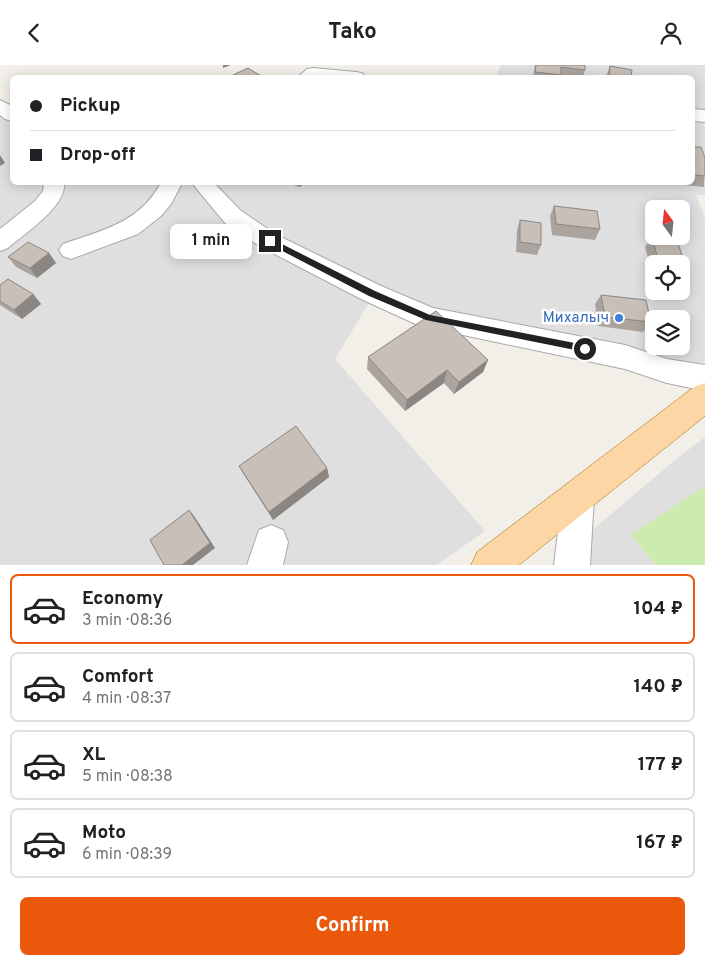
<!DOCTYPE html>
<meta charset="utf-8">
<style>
:root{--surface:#fff;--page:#f6f6f6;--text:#202124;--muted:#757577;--line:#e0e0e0;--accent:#ea580c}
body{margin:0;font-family:Overpass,sans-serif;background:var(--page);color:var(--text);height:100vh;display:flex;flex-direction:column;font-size:19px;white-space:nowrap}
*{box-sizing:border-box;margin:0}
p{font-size:16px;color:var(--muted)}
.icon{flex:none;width:28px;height:28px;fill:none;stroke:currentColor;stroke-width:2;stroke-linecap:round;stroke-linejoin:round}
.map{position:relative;height:500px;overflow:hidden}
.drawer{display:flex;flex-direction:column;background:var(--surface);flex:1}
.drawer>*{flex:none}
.hud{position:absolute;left:10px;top:10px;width:685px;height:110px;border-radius:8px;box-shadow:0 2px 12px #0003;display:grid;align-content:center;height:110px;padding:0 20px;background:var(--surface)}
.needle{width:32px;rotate:345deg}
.fabs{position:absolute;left:645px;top:135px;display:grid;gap:10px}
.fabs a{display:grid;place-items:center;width:45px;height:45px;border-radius:8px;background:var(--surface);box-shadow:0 2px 12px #0003;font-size:25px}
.end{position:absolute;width:22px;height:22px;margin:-11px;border:6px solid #222;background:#fff;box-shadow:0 0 0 2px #fff}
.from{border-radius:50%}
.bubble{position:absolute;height:35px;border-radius:8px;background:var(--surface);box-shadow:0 2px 12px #0003;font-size:16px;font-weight:700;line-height:35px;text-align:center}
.hud b{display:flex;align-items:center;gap:18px;height:48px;font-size:19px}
.hud b+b{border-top:1px solid var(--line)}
.hud i{width:12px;height:12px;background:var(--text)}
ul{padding:9px 0 0;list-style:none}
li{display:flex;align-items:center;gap:15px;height:70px;margin:0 10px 8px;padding:0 10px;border:2px solid var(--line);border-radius:8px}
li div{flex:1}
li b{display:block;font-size:19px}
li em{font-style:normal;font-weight:700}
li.active{border-color:var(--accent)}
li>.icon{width:45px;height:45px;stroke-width:1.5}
.action{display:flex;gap:10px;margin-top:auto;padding:10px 20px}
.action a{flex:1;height:58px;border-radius:8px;background:var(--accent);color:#fff;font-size:20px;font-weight:700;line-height:58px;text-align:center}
header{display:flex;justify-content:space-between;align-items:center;height:65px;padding:0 20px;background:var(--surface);font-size:22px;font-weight:700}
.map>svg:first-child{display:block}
</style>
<header><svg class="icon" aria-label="back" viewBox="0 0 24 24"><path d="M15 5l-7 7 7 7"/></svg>Tako<svg class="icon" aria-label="person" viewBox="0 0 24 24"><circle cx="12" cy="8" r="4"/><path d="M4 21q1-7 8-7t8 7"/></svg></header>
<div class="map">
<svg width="705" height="500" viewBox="0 0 705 500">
<rect width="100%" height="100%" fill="#f2efe9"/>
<g fill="#e0dfdf" fill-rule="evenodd">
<path d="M501,0H705V48L693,47L692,12H496Z"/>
<path d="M0,46L12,54V118L48,119L46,128L0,172Z"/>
<path d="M693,52L703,54L705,62V130H696L705,153V296L691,306L431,248L371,224L237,149L209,118H692ZM654,144H681V171H654ZM654,199H681V226H654ZM654,254H681V281H654Z"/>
<path d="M61,118H193L229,154L372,233L335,294L485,466L437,500H0V181Z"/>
<path d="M705,372V500H551L675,395Z"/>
</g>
<path fill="#cdebb0" d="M705,421V500H656L630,470Z"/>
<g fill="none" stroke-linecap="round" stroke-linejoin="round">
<defs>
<g id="minor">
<path d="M313,3L356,7L362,8L365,12H298L307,4Z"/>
<path d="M0,35L12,41V56L5,54L0,50Z"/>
<path d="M692,44L705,45V57L692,56Z"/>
<path d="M44,118H64C67,141 25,168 8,183L0,186V164L35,136L43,126Z"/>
<path d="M161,118H182L171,139L161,151L138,169L71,194L63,191L59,185L63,179C103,165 139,158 161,118Z"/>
<path d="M192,118H214L241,146L277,170L381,221L433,243L625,280L667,294L705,300V326L667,318L625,304L420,261L363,235L261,182L225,158Z"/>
<path d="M578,416L590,420L594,432L590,500H554L562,432L566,420Z"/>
<path d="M271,460L283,465L288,477L283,500H247L259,465Z"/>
</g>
<path id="major" d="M705,318V351L519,500H471L477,487L694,322Z"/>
</defs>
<use href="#minor" stroke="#a9a9a9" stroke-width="2"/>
<use href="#major" stroke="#a06b00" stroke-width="1"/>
<use href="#minor" fill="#fff" fill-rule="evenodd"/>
<use href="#major" fill="#fcd6a4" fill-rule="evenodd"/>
</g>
<g fill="#aba49e">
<path d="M535,0H585V5L583,12H533Z"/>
<path d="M610,1L631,12H606Z"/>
<path d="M692,82L705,93L704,122L683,120L682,118H692Z"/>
<path d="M286,118H304L300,122Z"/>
<path d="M554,141L600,164L595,175L552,170L550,151Z"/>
<path d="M520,155L541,180L537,190L516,187L517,165Z"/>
<path d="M652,172L684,197L681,200V199H654V204H651L645,182Z"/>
<path d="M49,188L56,198L37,213L16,202L8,192Z"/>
<path d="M0,220L33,229L41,239L22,254L0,240Z"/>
<path d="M601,230L651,257L643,267L598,261L595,239Z"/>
<path d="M368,292L488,295L483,307L454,329L444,318L405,346L367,304Z"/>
<path d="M239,401L327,403L329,412L273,455L244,410Z"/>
</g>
<g fill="#8b8681">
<path d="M223,0H231L223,3Z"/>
<path d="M0,90L5,98L0,101Z"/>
<path d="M299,118H304L300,122Z"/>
<path d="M49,188L56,198L37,213L30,203Z"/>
<path d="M33,229L41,239L22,254L14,245Z"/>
<path d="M488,295L483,307L454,329L459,317Z"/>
<path d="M447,305L444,318L405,346L407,335Z"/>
<path d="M327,403L329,412L273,455L269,447Z"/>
<path d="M189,445L194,451L215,483L193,500H182Z"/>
</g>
<g fill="#c7bfb8" stroke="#8b8681">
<path d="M536,0H585V5L561,2V10L535,7Z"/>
<path d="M610,1L632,5L631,12H609Z"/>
<path d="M248,3L263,12H236L233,10Z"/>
<path d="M692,82H701L705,93V111L692,110Z"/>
<path d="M554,141L597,146L600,164L556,159Z"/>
<path d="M520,155L541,158V180L520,177Z"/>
<path d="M652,172L677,175L684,197L658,194Z"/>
<path d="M28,177L49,188L30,203L8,192Z"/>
<path d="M8,214L33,229L14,245L0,236V220Z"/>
<path d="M601,230L646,235L651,257L605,252Z"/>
<path d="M436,246L488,295L459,317L447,305L407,335L368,292Z"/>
<path d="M296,361L327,403L269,447L239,401Z"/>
<path d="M189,445L210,478L182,500H164L150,475Z"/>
</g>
<path fill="#222" d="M270,173L375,226L430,250L585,280L590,284L585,287L426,255L369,231L267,178V174Z"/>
<circle fill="#3f7fe0" stroke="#fff" stroke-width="2" cx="619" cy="253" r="5"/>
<g text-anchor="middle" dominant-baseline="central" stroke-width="5" stroke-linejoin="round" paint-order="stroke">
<g font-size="15" fill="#366cbe" stroke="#fff" text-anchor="end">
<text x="609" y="253">Михалыч</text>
</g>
</g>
</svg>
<div class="fabs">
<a><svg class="needle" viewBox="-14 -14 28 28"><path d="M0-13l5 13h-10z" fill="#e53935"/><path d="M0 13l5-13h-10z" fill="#757577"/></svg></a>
<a><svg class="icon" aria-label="locate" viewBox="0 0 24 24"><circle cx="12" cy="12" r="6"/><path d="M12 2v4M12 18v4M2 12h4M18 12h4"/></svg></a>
<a><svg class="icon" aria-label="layers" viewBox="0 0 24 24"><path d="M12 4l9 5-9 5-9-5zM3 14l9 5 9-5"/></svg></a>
</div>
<i class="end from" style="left:585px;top:284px"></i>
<i class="end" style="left:270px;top:176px"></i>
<div class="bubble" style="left:170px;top:159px;width:82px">1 min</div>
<div class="hud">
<b><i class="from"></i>Pickup</b>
<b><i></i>Drop-off</b>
</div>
</div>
<section class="drawer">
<ul>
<li class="active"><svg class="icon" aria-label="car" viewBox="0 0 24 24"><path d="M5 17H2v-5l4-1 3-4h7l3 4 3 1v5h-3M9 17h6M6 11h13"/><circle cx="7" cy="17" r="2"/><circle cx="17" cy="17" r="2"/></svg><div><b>Economy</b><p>3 min · 08:36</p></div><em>104 ₽</em></li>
<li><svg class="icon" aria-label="car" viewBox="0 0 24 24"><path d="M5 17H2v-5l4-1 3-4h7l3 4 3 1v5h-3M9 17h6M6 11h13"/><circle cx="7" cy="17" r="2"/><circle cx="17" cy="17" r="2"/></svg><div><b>Comfort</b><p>4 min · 08:37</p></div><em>140 ₽</em></li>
<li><svg class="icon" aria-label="car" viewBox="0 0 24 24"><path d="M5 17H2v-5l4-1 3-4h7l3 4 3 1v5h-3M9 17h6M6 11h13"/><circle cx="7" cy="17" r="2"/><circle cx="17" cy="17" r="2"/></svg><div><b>XL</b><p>5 min · 08:38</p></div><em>177 ₽</em></li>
<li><svg class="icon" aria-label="car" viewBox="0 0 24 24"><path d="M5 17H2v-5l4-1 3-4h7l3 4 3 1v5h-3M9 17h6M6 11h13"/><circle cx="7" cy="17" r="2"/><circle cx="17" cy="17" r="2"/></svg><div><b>Moto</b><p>6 min · 08:39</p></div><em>167 ₽</em></li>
</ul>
<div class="action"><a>Confirm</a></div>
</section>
